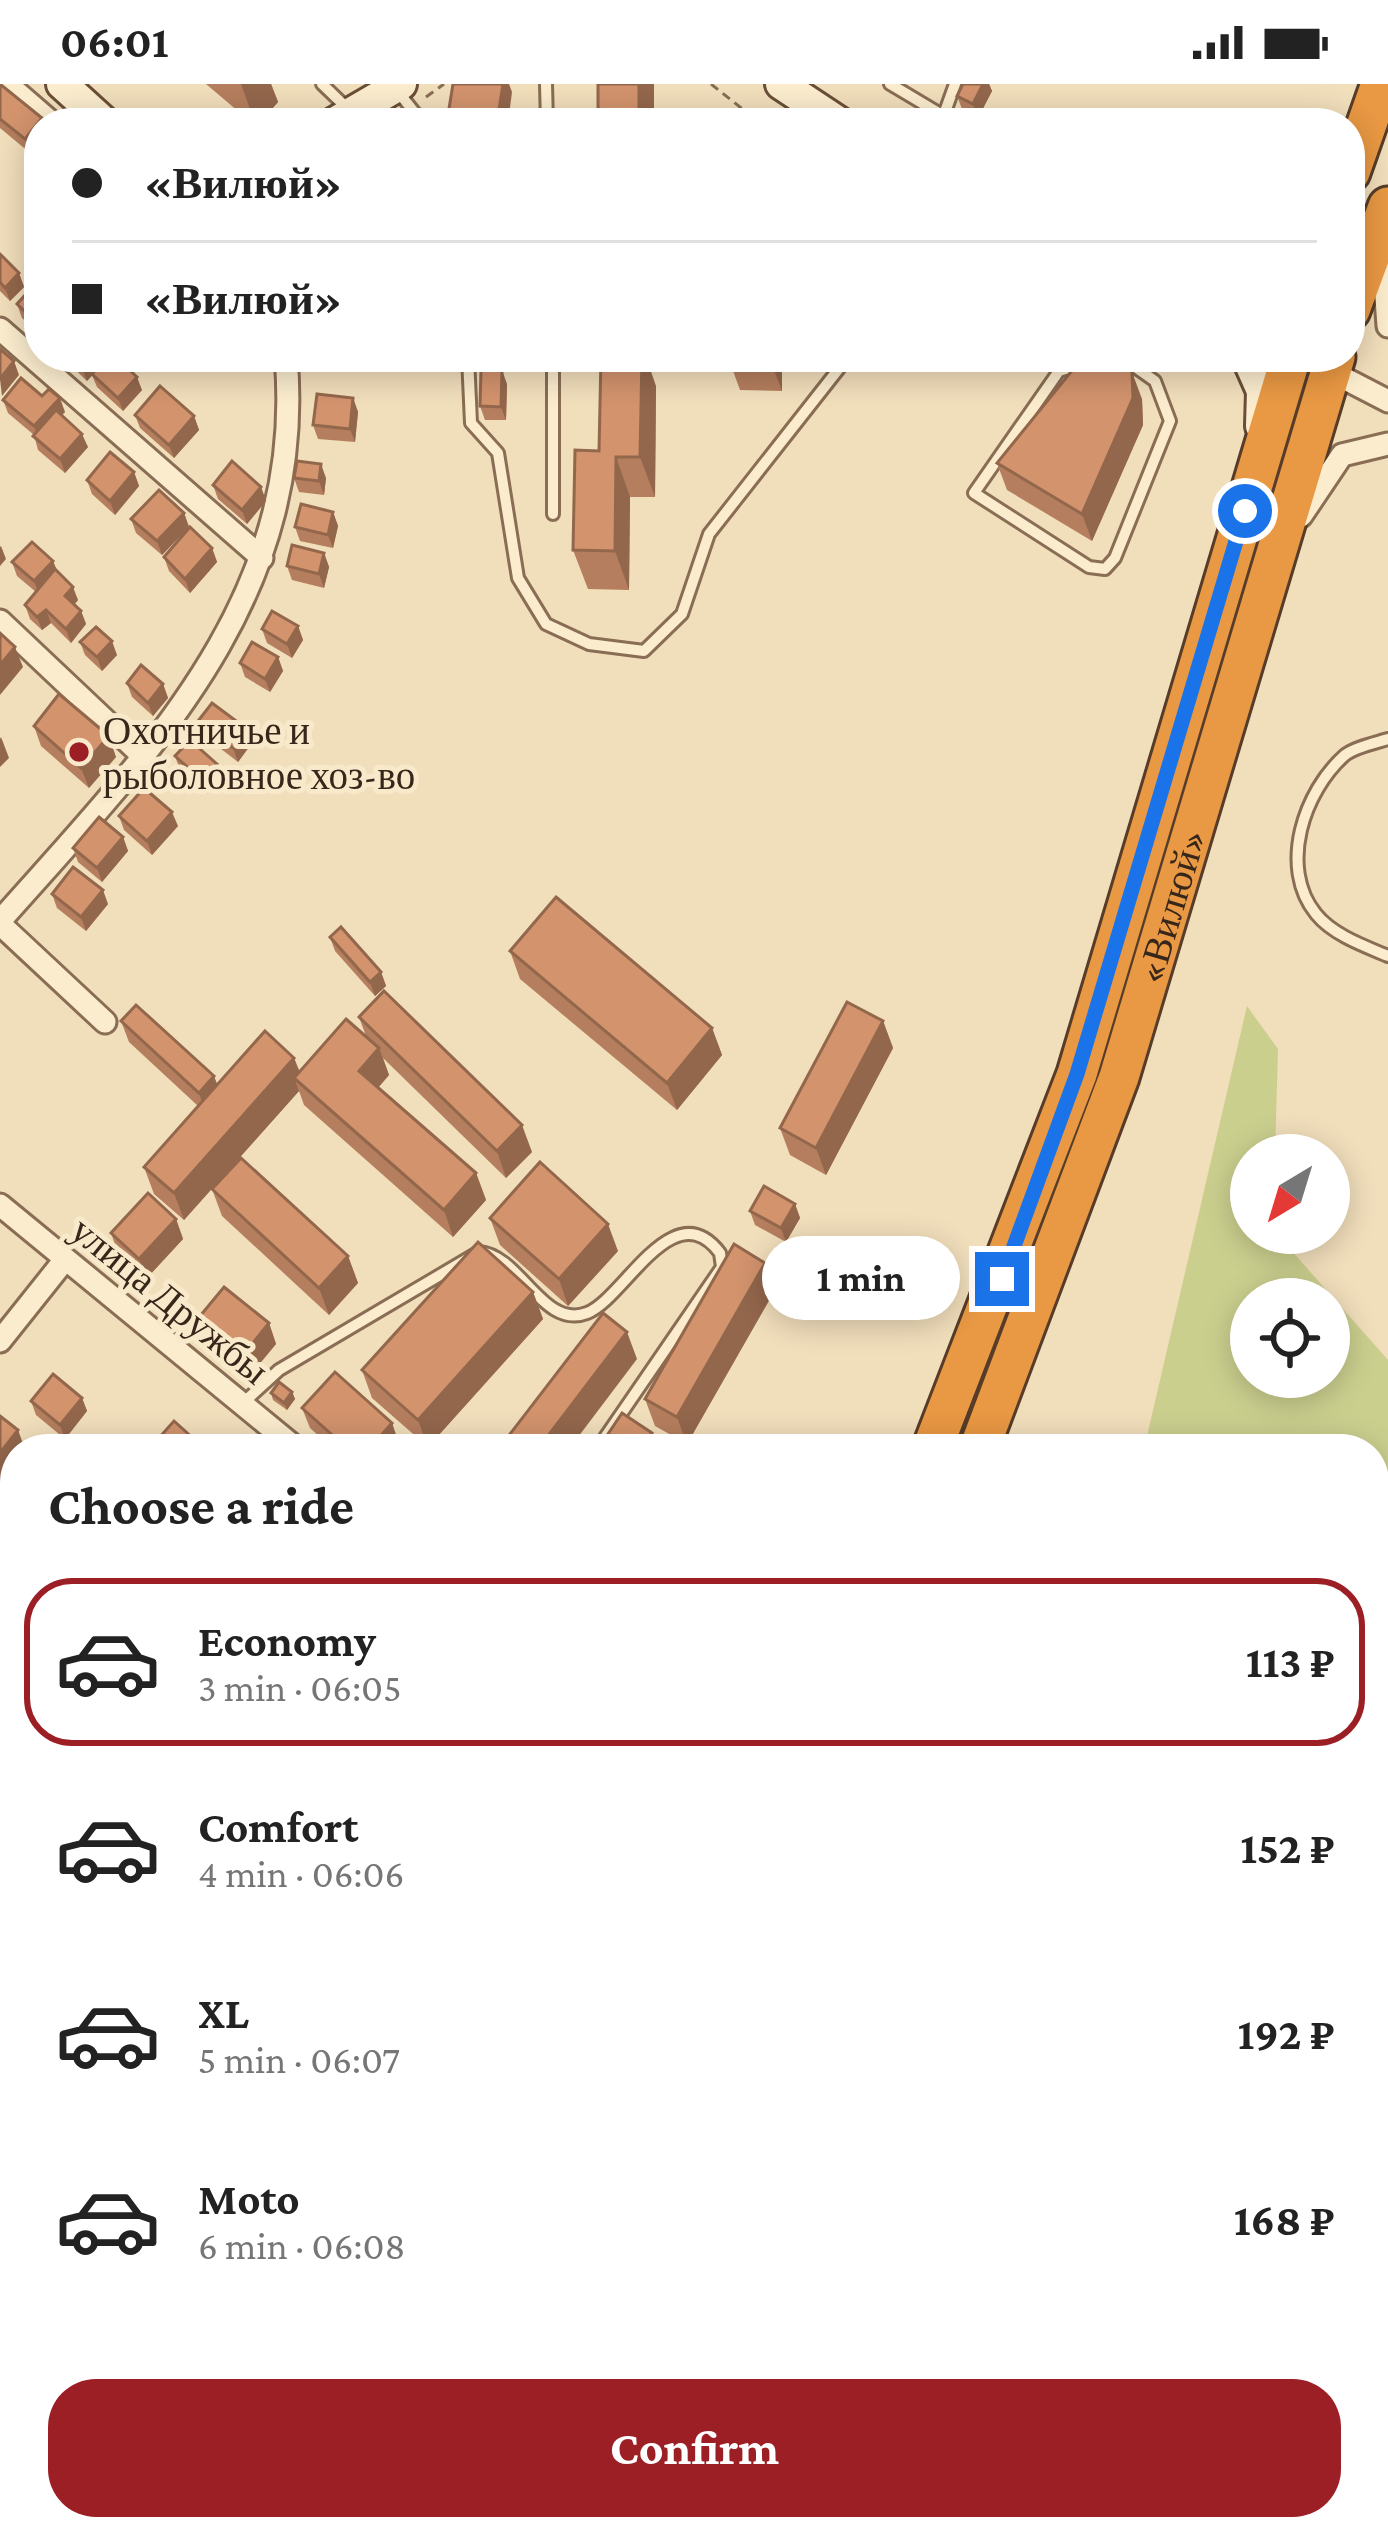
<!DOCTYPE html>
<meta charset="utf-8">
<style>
:root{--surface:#fff;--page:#f2f2f2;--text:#222;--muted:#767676;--line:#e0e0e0;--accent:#9c1f26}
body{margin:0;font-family:"Crimson Pro",serif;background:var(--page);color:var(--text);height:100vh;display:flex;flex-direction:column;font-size:45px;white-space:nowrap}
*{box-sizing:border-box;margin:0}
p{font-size:39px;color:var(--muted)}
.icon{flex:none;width:66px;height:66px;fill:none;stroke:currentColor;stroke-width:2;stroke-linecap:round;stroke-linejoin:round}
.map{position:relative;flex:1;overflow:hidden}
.panel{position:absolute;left:0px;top:1350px;width:1389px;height:1107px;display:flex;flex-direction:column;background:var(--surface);border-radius:48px 48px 0 0;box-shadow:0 6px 30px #0003}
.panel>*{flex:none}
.top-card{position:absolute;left:24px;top:24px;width:1341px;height:264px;border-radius:48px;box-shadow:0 6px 30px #0003;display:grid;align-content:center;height:264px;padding:0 48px;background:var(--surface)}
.needle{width:78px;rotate:218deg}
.tools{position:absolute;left:1230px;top:1050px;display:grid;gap:24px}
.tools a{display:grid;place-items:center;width:120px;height:120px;border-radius:50%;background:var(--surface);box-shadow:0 6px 30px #0003;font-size:60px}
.end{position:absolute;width:54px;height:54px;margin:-27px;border:15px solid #1a73e8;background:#fff;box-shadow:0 0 0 6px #fff}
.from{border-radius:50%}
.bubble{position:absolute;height:84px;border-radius:42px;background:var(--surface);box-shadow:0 6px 30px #0003;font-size:39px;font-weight:700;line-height:84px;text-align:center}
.top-card b{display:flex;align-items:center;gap:42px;height:114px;font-size:45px}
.top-card b+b{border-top:3px solid var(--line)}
.top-card i{width:30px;height:30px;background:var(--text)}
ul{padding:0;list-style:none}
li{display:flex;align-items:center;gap:36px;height:168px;margin:0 24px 18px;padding:0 24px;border:6px solid transparent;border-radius:48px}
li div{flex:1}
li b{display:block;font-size:45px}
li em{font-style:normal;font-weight:700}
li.on{border-color:var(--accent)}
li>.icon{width:108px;height:108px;stroke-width:1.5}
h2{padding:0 48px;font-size:54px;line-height:144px}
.primary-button{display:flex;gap:24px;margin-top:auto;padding:24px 48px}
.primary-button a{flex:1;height:138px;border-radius:48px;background:var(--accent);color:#fff;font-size:48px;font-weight:700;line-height:138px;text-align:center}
.status{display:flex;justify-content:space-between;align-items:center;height:84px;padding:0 60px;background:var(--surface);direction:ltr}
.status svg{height:33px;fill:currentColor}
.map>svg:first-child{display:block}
</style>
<div class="status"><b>06:01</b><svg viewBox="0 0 49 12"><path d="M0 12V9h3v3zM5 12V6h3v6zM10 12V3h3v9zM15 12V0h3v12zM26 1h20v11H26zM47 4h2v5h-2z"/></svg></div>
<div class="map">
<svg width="1388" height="2455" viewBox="0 0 1388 2455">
<rect width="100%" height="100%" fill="#f1debb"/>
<g fill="#cbcf8e" fill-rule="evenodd">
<path d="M1247,922L1278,965L1275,1071H1251V1149H1276L1388,1276V2113L1374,2102V1365H1144ZM1251,1215H1329V1293H1251Z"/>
<path d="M1374,2203L1388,2214V2455H436L444,2442H1374Z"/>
</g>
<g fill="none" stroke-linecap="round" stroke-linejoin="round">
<defs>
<g id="lane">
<path d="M322,0L348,25"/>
<path d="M546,0L547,39"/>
<path d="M890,0L942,31"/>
<path d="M395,4L423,39"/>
<path d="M941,39L955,0"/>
<path d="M468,273L471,339L498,369L518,494L546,540L589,560L644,567L682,530L709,450L848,273"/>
<path d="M553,273V430"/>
<path d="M1105,273L1059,287L974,409L1089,483L1105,485L1115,474L1170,337L1155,297L1121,273"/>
<path d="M1388,655C1375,659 1355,663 1345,671C1304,707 1278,783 1316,830C1333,851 1364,862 1388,872"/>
<path d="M242,1320L279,1286L479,1168C520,1171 543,1246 587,1229C624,1215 673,1107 720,1169L722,1183L597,1365"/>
<path d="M1126,2455L1133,2442"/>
</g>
<g id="street">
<path d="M7,0L52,39"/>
<path d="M1383,172L1388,242"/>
<path d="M0,245L262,474"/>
<path d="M1330,287L1388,317"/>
<path d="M1301,432L1342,371L1388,360"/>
<path d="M0,537L145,674"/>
<path d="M0,837C148,670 307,515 286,273"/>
<path d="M0,840L105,938"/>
<path d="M0,1121L297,1365"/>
<path d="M0,1257L63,1178"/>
<path d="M0,1506L15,1515"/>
<path d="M0,1774L15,1755"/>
<path d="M0,2377L15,2366"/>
<path d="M1258,2442L1287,2455"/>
<path d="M75,2455L91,2442"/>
<path d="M375,2455L391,2442"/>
<path d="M832,2455L836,2442"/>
</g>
<g id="secondary">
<path d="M62,0L105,39"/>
<path d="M781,0L840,39"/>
<path d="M334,39L401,0"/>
<path d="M1247,273L1262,307L1261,342"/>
</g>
<g id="highway">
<path d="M1350,88L1381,0"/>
<path d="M1350,226L1388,123"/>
<path d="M932,1365L1077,990L1291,273"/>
<path id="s1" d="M979,1365L1119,993L1335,273"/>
<path d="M175,2455L193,2442"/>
<path d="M248,2455L264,2442"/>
</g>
</defs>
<use href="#lane" stroke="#896d54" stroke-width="16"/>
<use href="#street" stroke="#896d54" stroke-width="27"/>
<use href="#secondary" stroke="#6a4e37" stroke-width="36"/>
<use href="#highway" stroke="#563c29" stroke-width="45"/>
<g stroke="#896d54" stroke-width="3" stroke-dasharray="9 6" stroke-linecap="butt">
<path d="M711,0L760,39"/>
<path d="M426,13L444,0"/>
</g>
<use href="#lane" stroke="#fbecce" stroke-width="10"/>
<use href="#street" stroke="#fbecce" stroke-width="21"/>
<use href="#secondary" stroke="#fbecce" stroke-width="30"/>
<use href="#highway" stroke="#e99843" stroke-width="39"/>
</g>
<g fill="#b57e5e">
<path d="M0,0L44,39L30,69L0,44Z"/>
<path d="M206,0H271L278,18L260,39H252Z"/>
<path d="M963,0H989L992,7L978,34L962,25L957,12Z"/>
<path d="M0,170L19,189L24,203L10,217L0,207Z"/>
<path d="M39,200V250L22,234L17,220Z"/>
<path d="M62,273H116L142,306L123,327L97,303L92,291L87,297Z"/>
<path d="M316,273H347V275L317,278Z"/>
<path d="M728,273H782V307L740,306Z"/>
<path d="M507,300L506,336H485L480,322Z"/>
<path d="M656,302L655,413H630L629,506L588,505L573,466L599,367Z"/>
<path d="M42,312L65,328L61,331L88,363L65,389L38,366L34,351L8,329L3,316Z"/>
<path d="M353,314L358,328L355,358L318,355L313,341Z"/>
<path d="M1142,315L1143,341L1092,457L1007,406L997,379Z"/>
<path d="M135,331L194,332L199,346L174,374L140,344Z"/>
<path d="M134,388L139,402L115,431L92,410L87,396Z"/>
<path d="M294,394H326L324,411L299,408Z"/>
<path d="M213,401L261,403L266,417L247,440L218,415Z"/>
<path d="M333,428L338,442L333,464L300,457L295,443Z"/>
<path d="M184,429L189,443L162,471L136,449L131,435Z"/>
<path d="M212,464L217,478L190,509L169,487L164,473Z"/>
<path d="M324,469L329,483L324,504L292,496L287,482Z"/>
<path d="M53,477L57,487L78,516L75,520L81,527L86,540L71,559L51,539L42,546L30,535L25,521L36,508L17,492L12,478Z"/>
<path d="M298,542L303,556L292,574L267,559L262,545Z"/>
<path d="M80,558L117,571L102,587L85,571Z"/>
<path d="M278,573L283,587L270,608L245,593L240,579Z"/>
<path d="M127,599L163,600L168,614L153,632L132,613Z"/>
<path d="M198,637L247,645L252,659L238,678L203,651Z"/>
<path d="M34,642L116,673L89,704L41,662Z"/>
<path d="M175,672L217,680L222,693L207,710L180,686Z"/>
<path d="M119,732L178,742L152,771L124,746Z"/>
<path d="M123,753L128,767L102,798L78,778L73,764Z"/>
<path d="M52,810L108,820L86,847L57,824Z"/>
<path d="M330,853L381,888L386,902L375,912L335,867Z"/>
<path d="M510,867L712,944L722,971L677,1026L520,895Z"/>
<path d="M359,933L532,1068L506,1094L383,974L389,991L378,1004L476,1089L486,1116L453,1153L304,1021L299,1007L184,1136L154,1110L144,1083L198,1022L129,958L121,937L214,992L217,1001L294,974L300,988L366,952Z"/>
<path d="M883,937L893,964L826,1091L790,1071L780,1044Z"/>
<path d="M212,1105L348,1172L358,1199L329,1231L222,1132Z"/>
<path d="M795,1120L800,1134L786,1158L755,1141L750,1127Z"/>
<path d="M490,1134L618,1167L568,1222L500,1161Z"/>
<path d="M176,1135L183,1155L146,1195L118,1169L111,1149Z"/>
<path d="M775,1206L687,1360L655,1342L645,1315Z"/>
<path d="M533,1208L543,1235L428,1363L372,1314L362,1286Z"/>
<path d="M200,1232L269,1239L276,1260L252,1289L207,1253Z"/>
<path d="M292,1308L295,1315L287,1326L273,1316L271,1309Z"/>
<path d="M82,1314L87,1327L65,1355L36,1331L31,1317Z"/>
<path d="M302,1324L392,1339L399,1360L395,1365H333L310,1344Z"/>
<path d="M0,1575L15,1585V1632L13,1635L0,1627Z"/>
<path d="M15,1848V1881L2,1869L0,1865V1851Z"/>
<path d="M0,2245L12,2322L0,2312Z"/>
<path d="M735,2442H778L772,2455H765Z"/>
</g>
<g fill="#93674c">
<path d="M241,0H271L278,18L260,39H255Z"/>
<path d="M503,0H509L512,8L508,39H497Z"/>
<rect x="639" y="0" width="15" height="39"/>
<path d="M983,0H989L992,7L978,34L973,20Z"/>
<path d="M42,34L44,39H39V57L30,69L25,55Z"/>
<path d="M19,189L24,203L10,217L5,204Z"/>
<path d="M92,273L109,274L87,297L82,284Z"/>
<path d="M248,273H260L251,282Z"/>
<path d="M642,273H646L656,302L655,413L640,373Z"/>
<path d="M769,273H782V307Z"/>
<path d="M14,277L19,291L2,312L0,295Z"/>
<path d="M502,286L507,300L506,336L501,323Z"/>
<path d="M1132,288L1142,315L1143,341L1092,457L1082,430Z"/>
<path d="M137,293L142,306L123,327L118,314Z"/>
<path d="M60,314L65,328L39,356L34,342Z"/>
<path d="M353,314L358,328L355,358L350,345Z"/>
<path d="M194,332L199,346L174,374L169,361Z"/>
<path d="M82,350L88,363L65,389L60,375Z"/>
<path d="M616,373L630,413L629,506L615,467Z"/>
<path d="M321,380L326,394L324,411L319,397Z"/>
<path d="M134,388L139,402L115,431L110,417Z"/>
<path d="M261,403L266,417L247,440L242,426Z"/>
<path d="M333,428L338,442L333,464L328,451Z"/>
<path d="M184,429L189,443L162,471L157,457Z"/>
<path d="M1,462L6,475L0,482V463Z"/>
<path d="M212,464L217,478L190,509L185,495Z"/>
<path d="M324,469L329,483L324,504L319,490Z"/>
<path d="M53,477L58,490L39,510L34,497Z"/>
<path d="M73,503L78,516L70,525L65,512Z"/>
<path d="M46,526L51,539L42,546L37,533Z"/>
<path d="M81,527L86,540L71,559L66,545Z"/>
<path d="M298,542L303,556L292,574L287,560Z"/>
<path d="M112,557L117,571L102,587L97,573Z"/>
<path d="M15,563L23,583L0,611V581Z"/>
<path d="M278,573L283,587L270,608L265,595Z"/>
<path d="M163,600L168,614L153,632L148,619Z"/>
<path d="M247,645L252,659L238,678L233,664Z"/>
<path d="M109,652L116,673L89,704L81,684Z"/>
<path d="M1,653L9,674L0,683V655Z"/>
<path d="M217,680L222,693L207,710L202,696Z"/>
<path d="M172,728L178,742L152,771L147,757Z"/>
<path d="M123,753L128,767L102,798L97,784Z"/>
<path d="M103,806L108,820L86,847L81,833Z"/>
<path d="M381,888L386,902L375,912L370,898Z"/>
<path d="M883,937L893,964L826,1091L816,1064Z"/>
<path d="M712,944L722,971L677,1026L667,999Z"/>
<path d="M379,964L389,991L369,1014L359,987Z"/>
<path d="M294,974L304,1001L294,994L299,1007L184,1136L174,1109Z"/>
<path d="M214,992L222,1013L206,1030L199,1009Z"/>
<path d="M522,1041L532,1068L506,1094L497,1067Z"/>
<path d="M476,1089L486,1116L453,1153L444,1126Z"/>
<path d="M795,1120L800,1134L786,1158L781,1144Z"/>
<path d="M176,1135L183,1155L146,1195L139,1175Z"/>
<path d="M608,1140L618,1167L568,1222L559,1195Z"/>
<path d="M348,1172L358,1199L329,1231L319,1204Z"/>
<path d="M765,1179L775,1206L687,1360L677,1333Z"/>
<path d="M533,1208L543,1235L428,1363L418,1336Z"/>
<path d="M269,1239L276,1260L252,1289L245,1269Z"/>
<path d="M627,1248L637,1275L569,1365H538Z"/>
<path d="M292,1308L295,1315L287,1326L284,1319Z"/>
<path d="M82,1314L87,1327L65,1355L60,1341Z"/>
<path d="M392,1339L399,1360L395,1365H369Z"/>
<path d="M18,1346L25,1365H15V1380L0,1399V1369Z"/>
<path d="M652,1349L658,1365H642Z"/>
<path d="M15,1611V1632L13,1635L8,1622Z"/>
<path d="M15,2289V2318L12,2322L4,2302Z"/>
<path d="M602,2442H626L619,2455H596Z"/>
<path d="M765,2442H778L772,2455H770Z"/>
</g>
<g fill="#d2936d" stroke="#93674c" stroke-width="3">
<path d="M0,0L42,34L25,55L0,35Z"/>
<path d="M453,0H503L497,39L447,37Z"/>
<rect x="598" y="0" width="41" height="39"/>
<path d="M963,0H983L973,20L957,12Z"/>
<path d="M0,170L19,189L5,204L0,198Z"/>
<path d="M37,198L39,200L38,240L17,220Z"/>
<path d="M0,265L14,277L0,295Z"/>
<path d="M71,273H92L82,284Z"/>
<path d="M107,273H116L137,293L118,314L92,290Z"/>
<path d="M601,273H642L640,373H616L615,467L573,466L575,366L599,367Z"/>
<path d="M1083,273H1115L1132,288L1133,314L1082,430L997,379Z"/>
<path d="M481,286H502L501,323L480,322Z"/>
<path d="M21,294L42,312L49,305L60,314L34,342L3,316Z"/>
<path d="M160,302L194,332L169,361L135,331Z"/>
<path d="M317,310L353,314L350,345L313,341Z"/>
<path d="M56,326L82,350L60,375L33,352Z"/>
<path d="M110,368L134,388L110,417L87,396Z"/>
<path d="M232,377L261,403L242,426L213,401Z"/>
<path d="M297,377L321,380L319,397L294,394Z"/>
<path d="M159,406L184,429L157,457L131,435Z"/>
<path d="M301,420L333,428L328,451L295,443Z"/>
<path d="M190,443L212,464L185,495L164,473Z"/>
<path d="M32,458L53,477L34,497L12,478Z"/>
<path d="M292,461L324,469L319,490L287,482Z"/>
<path d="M55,485L73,503L65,512L81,527L66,545L46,526L37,533L25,521Z"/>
<path d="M272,527L298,542L287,560L262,545Z"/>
<path d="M96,543L112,557L97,573L80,558Z"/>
<path d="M0,549L15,563L0,581Z"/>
<path d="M252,558L278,573L265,595L240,579Z"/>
<path d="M141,581L163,600L148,619L127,599Z"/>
<path d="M59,610L109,652L81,684L34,642Z"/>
<path d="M212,619L247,645L233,664L198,637Z"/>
<path d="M190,656L217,680L202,696L175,672Z"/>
<path d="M144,704L172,728L147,757L119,732Z"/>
<path d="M99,733L123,753L97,784L73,764Z"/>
<path d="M73,783L103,806L81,833L52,810Z"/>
<path d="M556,813L712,944L667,999L510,867Z"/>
<path d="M341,843L381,888L370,898L330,853Z"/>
<path d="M384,907L522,1041L497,1067L359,933Z"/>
<path d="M847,918L883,937L816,1064L780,1044Z"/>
<path d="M136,921L214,992L199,1009L121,937Z"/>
<path d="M346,935L379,964L359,987L476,1089L444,1126L294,994Z"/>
<path d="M265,947L294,974L174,1109L144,1083Z"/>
<path d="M241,1074L348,1172L319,1204L212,1105Z"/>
<path d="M540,1078L608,1140L559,1195L490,1134Z"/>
<path d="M764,1102L795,1120L781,1144L750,1127Z"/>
<path d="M148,1109L176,1135L139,1175L111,1149Z"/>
<path d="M478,1158L533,1208L418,1336L362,1286Z"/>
<path d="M734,1160L765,1179L677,1333L645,1315Z"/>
<path d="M224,1203L269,1239L245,1269L200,1232Z"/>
<path d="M603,1229L627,1248L538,1365H502L500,1363Z"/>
<path d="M335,1288L392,1339L369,1365H348L302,1324Z"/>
<path d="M53,1290L82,1314L60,1341L31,1317Z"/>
<path d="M279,1298L292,1308L284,1319L271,1309Z"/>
<path d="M622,1329L652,1349L642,1365H598Z"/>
<path d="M0,1332L18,1346L0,1369Z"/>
<path d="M174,1337L205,1365H149Z"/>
<path d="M0,1575L15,1585V1611L8,1622L0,1616Z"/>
<path d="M8,1842L15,1848V1872L0,1858V1851Z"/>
<path d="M1,2244L15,2255V2289L4,2302L0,2298Z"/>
<path d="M572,2442H602L596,2455H565Z"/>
<path d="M630,2442H705L730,2455H635L626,2451Z"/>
</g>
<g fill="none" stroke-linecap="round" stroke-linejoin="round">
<path stroke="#1a73e8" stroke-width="15" d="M1002,1195L1077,990L1245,427"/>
</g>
<circle fill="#9c1f26" stroke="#f8e9cb" stroke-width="4.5" cx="79" cy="668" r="12"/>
<g text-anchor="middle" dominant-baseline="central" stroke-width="10" stroke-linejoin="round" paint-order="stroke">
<g font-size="39" fill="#37261a" stroke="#f8e9cb" text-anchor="start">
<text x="103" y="646">Охотничье и<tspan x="103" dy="45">рыболовное хоз-во</tspan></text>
</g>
<g font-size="39" fill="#37261a" stroke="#f8e9cb">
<text stroke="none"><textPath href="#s1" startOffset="576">«Вилюй»</textPath></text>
<text transform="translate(170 1216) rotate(39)">улица Дружбы</text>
</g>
</g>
</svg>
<div class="tools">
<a><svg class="needle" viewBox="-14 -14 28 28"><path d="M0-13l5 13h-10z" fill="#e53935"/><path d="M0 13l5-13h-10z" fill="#767676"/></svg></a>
<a><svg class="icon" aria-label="locate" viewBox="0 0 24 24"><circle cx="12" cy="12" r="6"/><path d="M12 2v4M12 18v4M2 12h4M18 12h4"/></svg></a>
</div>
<i class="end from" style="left:1245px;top:427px"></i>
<i class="end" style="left:1002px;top:1195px"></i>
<div class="bubble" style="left:762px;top:1152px;width:198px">1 min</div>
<div class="top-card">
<b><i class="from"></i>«Вилюй»</b>
<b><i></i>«Вилюй»</b>
</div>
<section class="panel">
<h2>Choose a ride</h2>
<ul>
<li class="on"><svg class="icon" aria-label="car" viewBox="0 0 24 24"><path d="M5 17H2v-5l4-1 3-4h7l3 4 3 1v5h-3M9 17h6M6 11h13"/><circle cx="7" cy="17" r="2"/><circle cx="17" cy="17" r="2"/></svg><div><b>Economy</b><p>3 min · 06:05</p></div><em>113 ₽</em></li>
<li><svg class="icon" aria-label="car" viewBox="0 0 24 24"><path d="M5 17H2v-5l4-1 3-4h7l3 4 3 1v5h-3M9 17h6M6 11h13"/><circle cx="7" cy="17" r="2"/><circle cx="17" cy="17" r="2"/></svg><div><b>Comfort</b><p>4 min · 06:06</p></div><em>152 ₽</em></li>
<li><svg class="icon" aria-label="car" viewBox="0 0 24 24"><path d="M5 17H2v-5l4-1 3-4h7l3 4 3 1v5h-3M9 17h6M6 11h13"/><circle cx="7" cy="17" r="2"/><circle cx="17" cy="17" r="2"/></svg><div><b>XL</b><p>5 min · 06:07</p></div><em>192 ₽</em></li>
<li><svg class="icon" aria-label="car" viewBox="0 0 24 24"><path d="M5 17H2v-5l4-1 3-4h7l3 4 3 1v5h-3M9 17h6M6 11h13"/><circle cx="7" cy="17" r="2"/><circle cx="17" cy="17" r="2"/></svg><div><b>Moto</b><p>6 min · 06:08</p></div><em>168 ₽</em></li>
</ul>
<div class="primary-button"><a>Confirm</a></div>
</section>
</div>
